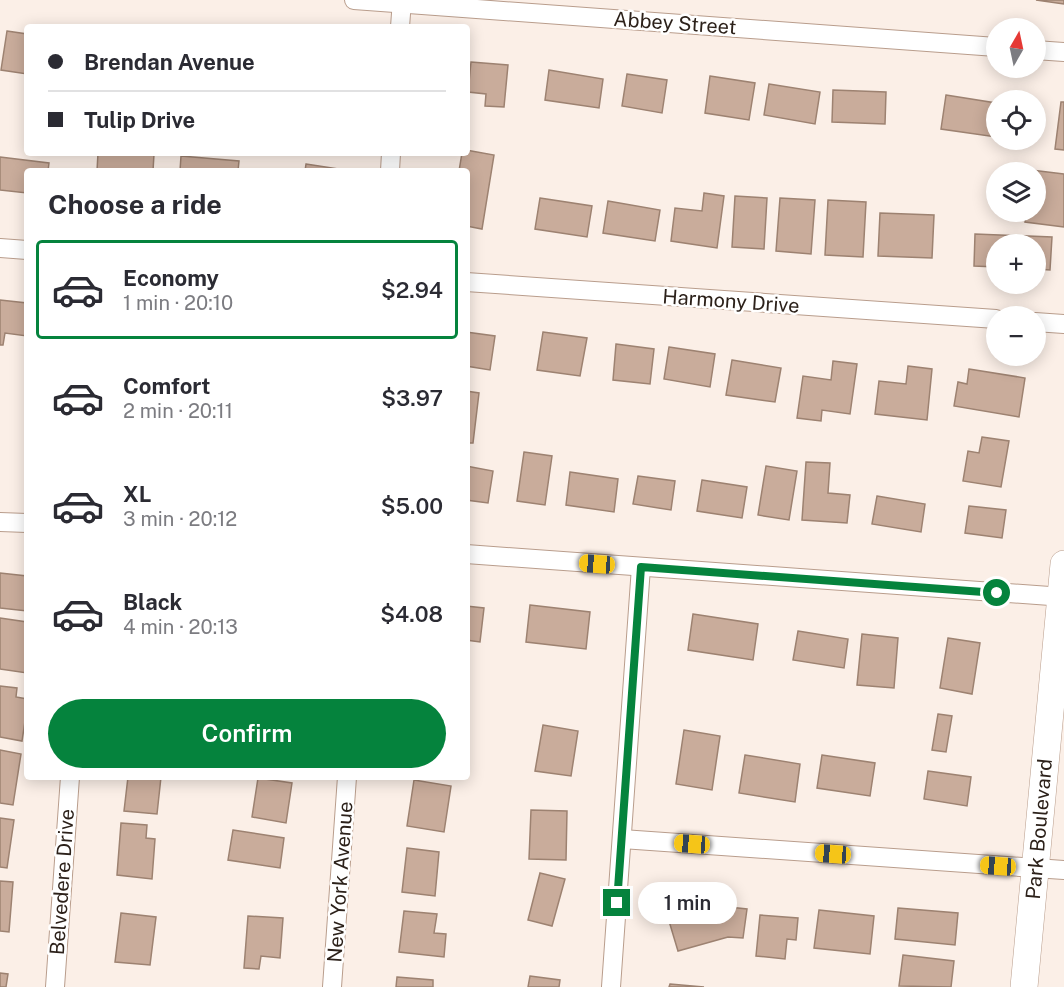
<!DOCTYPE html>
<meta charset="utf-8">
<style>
:root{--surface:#fff;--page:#f2f2f3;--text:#2b2b33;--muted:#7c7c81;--line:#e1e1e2;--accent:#05833d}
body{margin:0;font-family:"Public Sans",sans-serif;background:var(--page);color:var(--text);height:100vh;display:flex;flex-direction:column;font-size:22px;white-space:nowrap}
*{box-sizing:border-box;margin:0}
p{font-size:20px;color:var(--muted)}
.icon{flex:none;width:33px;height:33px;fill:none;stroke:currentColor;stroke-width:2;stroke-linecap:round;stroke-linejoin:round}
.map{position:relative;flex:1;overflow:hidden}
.side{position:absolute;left:24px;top:168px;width:446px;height:612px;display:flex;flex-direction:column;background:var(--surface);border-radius:6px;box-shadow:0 3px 15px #0003}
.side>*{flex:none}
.guide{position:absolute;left:24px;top:24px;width:446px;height:132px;border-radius:6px;box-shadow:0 3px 15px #0003;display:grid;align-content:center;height:132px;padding:0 24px;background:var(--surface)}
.needle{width:39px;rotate:9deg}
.controls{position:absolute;left:986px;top:18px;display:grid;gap:12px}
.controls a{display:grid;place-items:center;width:60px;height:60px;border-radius:50%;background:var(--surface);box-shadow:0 3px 15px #0003;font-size:30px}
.end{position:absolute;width:27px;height:27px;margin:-14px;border:8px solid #05833d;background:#fff;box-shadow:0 0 0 3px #fff}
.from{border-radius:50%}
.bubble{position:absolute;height:42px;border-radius:21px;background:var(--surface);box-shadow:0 3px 15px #0003;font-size:20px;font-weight:600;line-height:42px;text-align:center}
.car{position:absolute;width:18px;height:36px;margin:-18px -9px;border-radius:8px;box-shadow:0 0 4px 2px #0007;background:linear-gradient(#f5c518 24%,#345 0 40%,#f5c518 0 76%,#345 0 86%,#f5c518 0)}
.guide b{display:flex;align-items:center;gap:21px;height:57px;font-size:22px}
.guide b+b{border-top:2px solid var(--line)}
.guide i{width:15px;height:15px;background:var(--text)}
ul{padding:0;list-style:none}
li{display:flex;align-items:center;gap:18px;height:99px;margin:0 12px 9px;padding:0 12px;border:3px solid transparent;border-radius:6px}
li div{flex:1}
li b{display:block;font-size:22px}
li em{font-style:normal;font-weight:600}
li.selected{border-color:var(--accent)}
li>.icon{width:54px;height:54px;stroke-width:1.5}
h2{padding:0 24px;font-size:27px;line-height:72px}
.cta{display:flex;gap:12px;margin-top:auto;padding:12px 24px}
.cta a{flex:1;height:69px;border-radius:36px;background:var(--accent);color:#fff;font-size:24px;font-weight:600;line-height:69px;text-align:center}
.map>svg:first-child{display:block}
</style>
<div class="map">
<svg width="1064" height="987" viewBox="0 0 1064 987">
<rect width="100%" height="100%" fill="#fbefe7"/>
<g fill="#c9ac9b" stroke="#9d8271" stroke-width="1.5">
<path d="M1036,0H1064V4Z"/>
<path d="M7,31L27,34V74L1,70Z"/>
<path d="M471,62L508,65L504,107L485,106L486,94L468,92Z"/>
<path d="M549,70L603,79L599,108L545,100Z"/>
<path d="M627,74L667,80L662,113L622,106Z"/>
<path d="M710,76L755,83L749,120L705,113Z"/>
<path d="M769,84L820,92L815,124L764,115Z"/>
<path d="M833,90L886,92L885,124L832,122Z"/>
<path d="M946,95L996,103V137L941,129Z"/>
<path d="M1061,102H1064V150L1055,149Z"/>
<path d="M466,150L494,155L482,229L466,226V171H459L462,153H466Z"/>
<path d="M98,153L154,154L153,171H97Z"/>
<path d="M181,156L239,161L238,171H180Z"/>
<path d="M0,157L49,163L48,171H27V193L0,190Z"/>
<path d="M306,164L339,169L338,171H305Z"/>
<path d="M1031,170L1064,174V227L1025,222L1027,212H1035V172H1031Z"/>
<path d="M704,193L724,196L717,248L671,241L675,208L702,211Z"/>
<path d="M735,196L767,198L764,249L732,247Z"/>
<path d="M540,198L592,206L587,237L535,229Z"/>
<path d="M780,198L815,200L811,254L776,251Z"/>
<path d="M828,200L866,202L863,257L825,255Z"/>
<path d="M608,201L660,210L655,241L603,233Z"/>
<path d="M880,213L934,215L932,258L878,256Z"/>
<path d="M975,234L1052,237L1050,270L1035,269V244H996V267L974,266Z"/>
<path d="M0,300L27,303V336L5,333L3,345H0Z"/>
<path d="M466,332L495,336L490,370L466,366Z"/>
<path d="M543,332L587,338L580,376L537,370Z"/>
<path d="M616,344L654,349L650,384L613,380Z"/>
<path d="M669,347L715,354L710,387L664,379Z"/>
<path d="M732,360L781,368L775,402L726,395Z"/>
<path d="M833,361L857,364L850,414L822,410L821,421L797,418L803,376L831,380Z"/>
<path d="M908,366L932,369L927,420L875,414L879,381L906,384Z"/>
<path d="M969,369L1025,378L1019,417L954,406L958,382L967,384Z"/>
<path d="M466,391L479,393L473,443H466Z"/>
<path d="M982,437L1009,441L1001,487L963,481L968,451L979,453Z"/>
<path d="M524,452L552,456L545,505L517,501Z"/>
<path d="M806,462L830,463L828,493L850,495L847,523L802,520Z"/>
<path d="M466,466L493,471L488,503L466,500Z"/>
<path d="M766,466L797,471L789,520L758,515Z"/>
<path d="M570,472L618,479L614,512L566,505Z"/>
<path d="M638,476L675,481L671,510L633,504Z"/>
<path d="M702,480L747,487L742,518L697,511Z"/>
<path d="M877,496L925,504L921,532L872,524Z"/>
<path d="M969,506L1006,510L1002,538L965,533Z"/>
<path d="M0,573L27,576V611L0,608Z"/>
<path d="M530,605L590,612L586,649L526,642Z"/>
<path d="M466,606L484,608L480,642L466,640Z"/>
<path d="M693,614L758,624L753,660L688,650Z"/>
<path d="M0,618L27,622V673L0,669Z"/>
<path d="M798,631L848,639L844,668L793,660Z"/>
<path d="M862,634L898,638L894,688L857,685Z"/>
<path d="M948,638L980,643L972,694L940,688Z"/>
<path d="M0,686L17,688L16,697L27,699V708L22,741L0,737Z"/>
<path d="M938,714L952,716L946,752L932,750Z"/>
<path d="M543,725L578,731L571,776L535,771Z"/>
<path d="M684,730L720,736L712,790L676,784Z"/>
<path d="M0,750L21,754L13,805L0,803Z"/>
<path d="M745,755L800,764L795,802L739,793Z"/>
<path d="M822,755L875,763L870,796L817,788Z"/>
<path d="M928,771L971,777L967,806L924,799Z"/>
<path d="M128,777H161L157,814L124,811Z"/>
<path d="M258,778L292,783L286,823L252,817Z"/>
<path d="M414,780L451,786L444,832L407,826Z"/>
<path d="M531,810L567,811L566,860L529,859Z"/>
<path d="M0,818L14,820L7,868L0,867Z"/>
<path d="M121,823L147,825L146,838L155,839L152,879L117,875Z"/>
<path d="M233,830L284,838L280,868L228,860Z"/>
<path d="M407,848L439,852L435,896L402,892Z"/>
<path d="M540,873L565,879L552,926L528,920Z"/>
<path d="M0,881L13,882L9,932L0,931Z"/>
<path d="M719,906L747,909L743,938L728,937L678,951L669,921L689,915L688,912L702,908L703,911Z"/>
<path d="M898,908L958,913L955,945L895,939Z"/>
<path d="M819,910L874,916L870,954L814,948Z"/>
<path d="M404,911L437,914L434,933L446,934L444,957L399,952Z"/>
<path d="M121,913L156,917L150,965L115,962Z"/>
<path d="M760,915L798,918L796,940L787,939L785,959L756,956Z"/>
<path d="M248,916L283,918L280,958L261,956L259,969L244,968Z"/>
<path d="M903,955L954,961L951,987L899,986Z"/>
<path d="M0,973L8,974L6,987H0Z"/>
<path d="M530,976L560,980L559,987H528Z"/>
<path d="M397,977L433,980V987H396Z"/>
<path d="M670,984L704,987H669Z"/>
</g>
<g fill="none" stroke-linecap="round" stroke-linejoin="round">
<defs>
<g id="minor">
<path d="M354,0L996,47"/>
<path d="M400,27L402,0"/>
<path d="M1035,50L1064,52"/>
<path d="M390,171L391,153"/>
<path d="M0,248L27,250"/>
<path d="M466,282L996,319"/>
<path d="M1035,322L1064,324"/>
<path d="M0,522L27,523"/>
<path d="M466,554L1064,597"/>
<path d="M622,839L1064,870"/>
<path d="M55,987L70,777"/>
<path d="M332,987L347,777"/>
<path d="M611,987L641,567"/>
</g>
<path id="secondary" d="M1024,987L1064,564"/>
</defs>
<use href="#minor" stroke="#b99d8c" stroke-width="20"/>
<use href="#secondary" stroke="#b99d8c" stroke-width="28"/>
<use href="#minor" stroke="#fff" stroke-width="18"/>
<use href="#secondary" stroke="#fff" stroke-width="27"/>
</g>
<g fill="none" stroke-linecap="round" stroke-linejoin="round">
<path stroke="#05833d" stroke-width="8" d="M617,903L641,567L997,593"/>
</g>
<g text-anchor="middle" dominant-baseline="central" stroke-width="5" stroke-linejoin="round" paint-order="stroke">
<g font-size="20" fill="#2c211a" stroke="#fff">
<text transform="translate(675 23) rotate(4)">Abbey Street</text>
<text transform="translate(731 301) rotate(4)">Harmony Drive</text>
<text transform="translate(1039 829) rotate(-85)">Park Boulevard</text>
<text transform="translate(62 882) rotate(-86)">Belvedere Drive</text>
<text transform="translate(340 882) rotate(-86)">New York Avenue</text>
</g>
</g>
</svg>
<div class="controls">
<a><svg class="needle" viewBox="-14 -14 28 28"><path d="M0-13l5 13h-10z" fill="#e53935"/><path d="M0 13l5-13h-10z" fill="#7c7c81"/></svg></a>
<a><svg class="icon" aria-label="locate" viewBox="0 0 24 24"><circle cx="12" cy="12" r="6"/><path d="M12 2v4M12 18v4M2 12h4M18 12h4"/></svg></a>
<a><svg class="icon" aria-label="layers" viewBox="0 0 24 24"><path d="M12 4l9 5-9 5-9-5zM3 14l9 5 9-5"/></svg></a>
<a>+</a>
<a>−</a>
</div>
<i class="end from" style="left:997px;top:593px"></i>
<i class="end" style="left:617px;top:903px"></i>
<div class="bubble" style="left:638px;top:882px;width:99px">1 min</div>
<i class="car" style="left:597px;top:564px;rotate:274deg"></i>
<i class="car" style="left:692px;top:844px;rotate:274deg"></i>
<i class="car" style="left:833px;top:854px;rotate:274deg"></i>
<i class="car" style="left:998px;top:866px;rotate:274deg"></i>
<div class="guide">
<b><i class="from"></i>Brendan Avenue</b>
<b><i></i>Tulip Drive</b>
</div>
<section class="side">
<h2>Choose a ride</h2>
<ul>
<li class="selected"><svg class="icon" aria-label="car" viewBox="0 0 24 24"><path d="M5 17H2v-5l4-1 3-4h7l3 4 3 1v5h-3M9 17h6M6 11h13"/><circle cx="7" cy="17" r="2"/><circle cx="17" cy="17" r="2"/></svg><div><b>Economy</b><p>1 min · 20:10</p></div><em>$2.94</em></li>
<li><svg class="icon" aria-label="car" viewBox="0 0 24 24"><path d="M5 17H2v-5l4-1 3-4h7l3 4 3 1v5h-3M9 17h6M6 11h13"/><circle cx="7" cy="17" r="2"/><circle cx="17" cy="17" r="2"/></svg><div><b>Comfort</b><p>2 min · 20:11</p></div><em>$3.97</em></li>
<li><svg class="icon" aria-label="car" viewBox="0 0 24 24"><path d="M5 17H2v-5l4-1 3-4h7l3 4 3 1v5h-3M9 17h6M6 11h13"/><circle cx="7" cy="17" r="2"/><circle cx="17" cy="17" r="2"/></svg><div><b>XL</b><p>3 min · 20:12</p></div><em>$5.00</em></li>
<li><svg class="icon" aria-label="car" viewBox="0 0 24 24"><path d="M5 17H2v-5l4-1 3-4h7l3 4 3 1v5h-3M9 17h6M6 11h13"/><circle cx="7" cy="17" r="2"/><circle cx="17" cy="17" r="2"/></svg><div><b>Black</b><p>4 min · 20:13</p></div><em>$4.08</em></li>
</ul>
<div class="cta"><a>Confirm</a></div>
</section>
</div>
